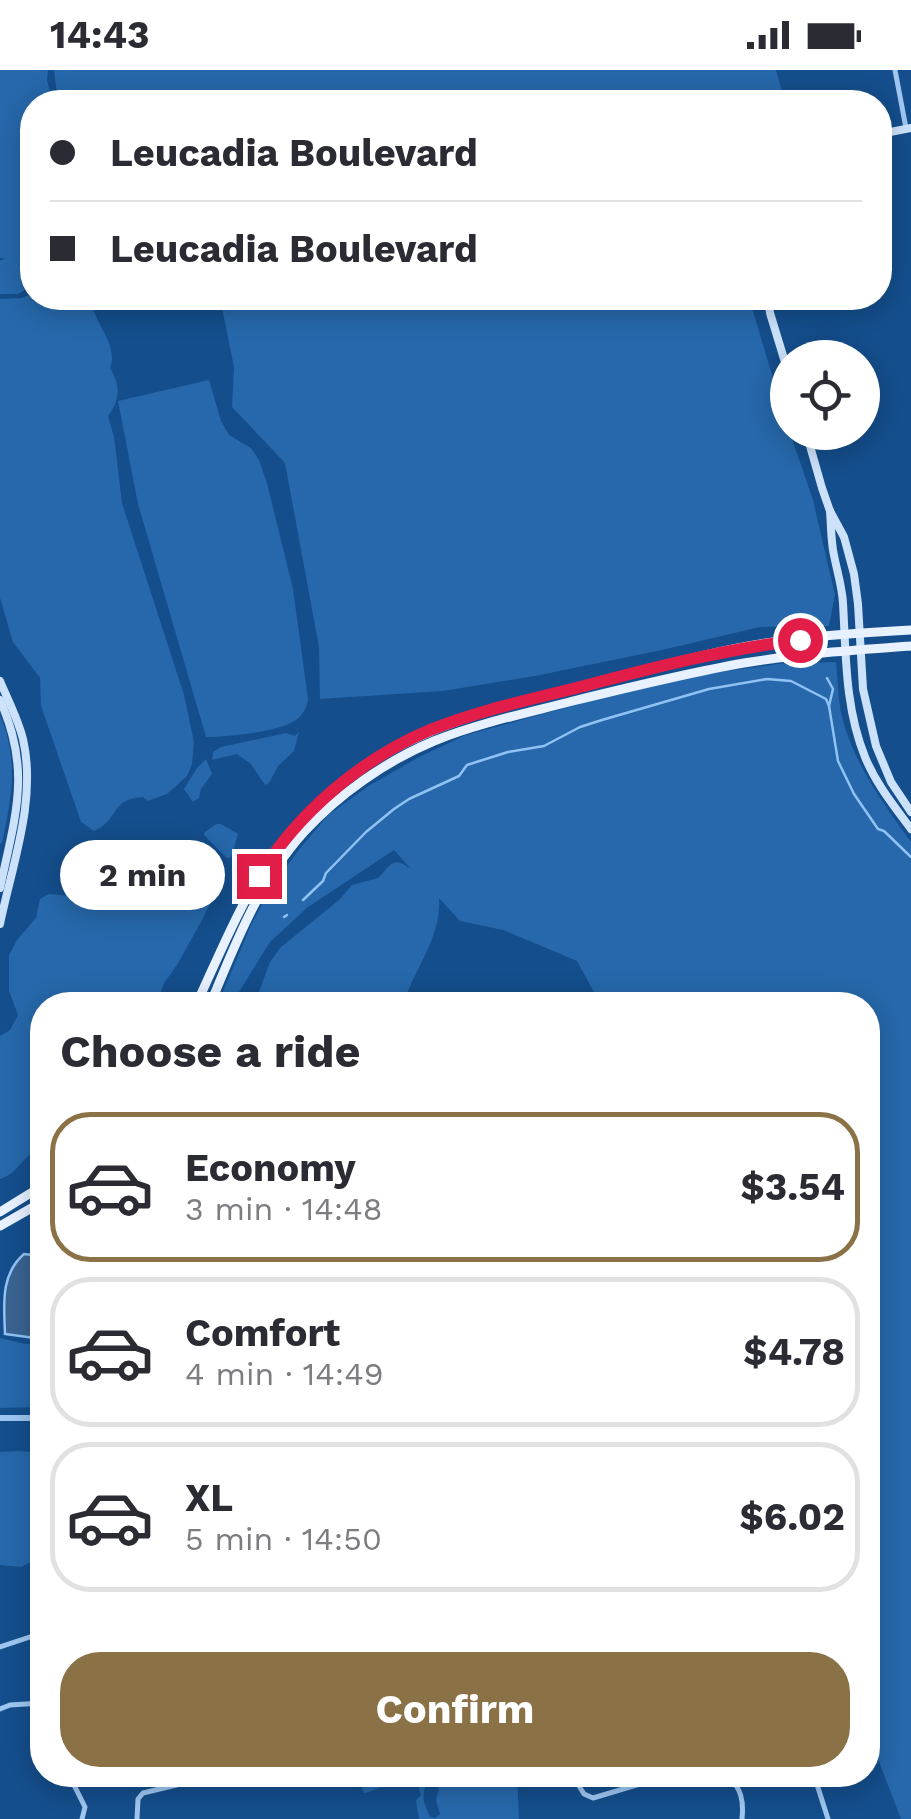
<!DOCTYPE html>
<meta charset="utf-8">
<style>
:root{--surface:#fff;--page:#f2f2f3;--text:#2b2b33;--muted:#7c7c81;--line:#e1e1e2;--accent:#8a7246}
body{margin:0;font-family:"Work Sans",sans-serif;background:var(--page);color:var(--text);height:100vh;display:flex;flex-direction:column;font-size:38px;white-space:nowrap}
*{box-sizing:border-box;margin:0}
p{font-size:32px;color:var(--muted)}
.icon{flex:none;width:55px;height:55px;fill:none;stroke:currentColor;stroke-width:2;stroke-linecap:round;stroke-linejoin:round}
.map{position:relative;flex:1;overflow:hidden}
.side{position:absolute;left:30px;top:922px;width:850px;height:795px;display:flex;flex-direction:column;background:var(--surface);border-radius:40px;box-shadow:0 5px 25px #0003}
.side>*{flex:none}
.guide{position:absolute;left:20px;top:20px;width:872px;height:220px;border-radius:40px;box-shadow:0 5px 25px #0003;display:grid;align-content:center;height:220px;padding:0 30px;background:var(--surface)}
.controls{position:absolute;left:770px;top:270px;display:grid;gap:20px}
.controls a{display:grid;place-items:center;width:110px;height:110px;border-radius:50%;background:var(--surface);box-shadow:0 5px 25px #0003;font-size:50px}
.end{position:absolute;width:45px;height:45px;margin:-22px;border:12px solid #e11d48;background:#fff;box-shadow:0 0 0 5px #fff}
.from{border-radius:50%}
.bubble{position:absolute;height:70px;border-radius:35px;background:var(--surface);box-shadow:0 5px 25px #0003;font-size:32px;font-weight:700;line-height:70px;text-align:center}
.guide b{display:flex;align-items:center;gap:35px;height:95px;font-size:38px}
.guide b+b{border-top:2px solid var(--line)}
.guide i{width:25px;height:25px;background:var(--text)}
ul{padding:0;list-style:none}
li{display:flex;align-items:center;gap:30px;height:150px;margin:0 20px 15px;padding:0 10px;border:5px solid var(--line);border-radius:40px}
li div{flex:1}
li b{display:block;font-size:38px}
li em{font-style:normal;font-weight:700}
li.current{border-color:var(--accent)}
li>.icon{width:90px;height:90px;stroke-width:1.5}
h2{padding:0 30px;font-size:45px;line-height:120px}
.button{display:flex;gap:20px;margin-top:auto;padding:20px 30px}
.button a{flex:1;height:115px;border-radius:40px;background:var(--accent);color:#fff;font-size:40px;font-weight:700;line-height:115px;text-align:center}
.status{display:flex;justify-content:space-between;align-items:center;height:70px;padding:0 50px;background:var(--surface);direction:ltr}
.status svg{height:28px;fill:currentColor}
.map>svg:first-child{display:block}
</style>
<div class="status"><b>14:43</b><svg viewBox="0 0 49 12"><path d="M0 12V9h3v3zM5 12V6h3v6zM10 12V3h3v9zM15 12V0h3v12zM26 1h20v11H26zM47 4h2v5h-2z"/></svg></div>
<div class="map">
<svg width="911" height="1749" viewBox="0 0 911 1749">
<rect width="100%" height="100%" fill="#144e8c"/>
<g fill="#2668ab" fill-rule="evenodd">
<path d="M0,0H48L47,10L53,32H32V180L29,178L23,181L32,188V216L18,224H0V191L5,188H0Z"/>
<path d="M54,0H776L785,32H58Z"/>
<path d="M32,224V228L86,229L91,231C94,253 119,275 110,298C121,316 120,330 108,346L114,367L122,433L184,625L194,672L192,694L187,706L167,724L148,731L143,727C109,729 119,751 94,761L81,752L41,636L40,608L13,572L0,528V229L21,228Z"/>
<path d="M220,228H749L787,355L788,362L790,363L813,430L835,525L829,556L760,557L662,580L535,606L443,621L320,629L319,577L285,393L232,337L234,297Z"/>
<path d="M209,310L221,351L229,365L251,378L259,390L267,413L293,519L308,629C307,637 303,645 296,650C279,662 232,666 212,667H206L138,434L118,331Z"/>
<path d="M836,592C838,610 838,629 842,647C854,694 883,733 911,772V1749H901L868,1663V935H601L577,891L503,860L460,851L439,828C442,867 414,899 403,935H254L270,892L281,877L339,830L352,815L378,808C391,795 392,785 411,799L394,780L308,837L270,872L231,935H220L221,926L252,853L274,813L298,781L327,746L367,717L417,688L466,665L613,625L698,605L785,593Z"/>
<path d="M0,645C19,691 12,726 2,773L0,774Z"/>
<path d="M299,662L294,681L278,696L269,713L265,715L251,694L237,684L212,690L213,682L221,677L286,663L295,666Z"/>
<path d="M206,689L212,704L201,719L199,728L193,732L184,719L197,698Z"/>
<path d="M216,754H221L238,764L231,787L227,788L204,765L205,762Z"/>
<path d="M206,776L223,793L224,801L216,813L210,834L201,852L177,895L164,913L156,935H42V1080C23,1082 19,1104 0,1109V966L10,960L18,945L9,921V885L17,870L36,848L40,829L49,824L71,826L73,822C100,831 105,837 133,821L140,830C154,829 161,819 177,822L197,796Z"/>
<path d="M0,1268L25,1274L42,1273V1337L0,1338Z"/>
<path d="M19,1381L42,1383V1486L21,1497L0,1495V1382Z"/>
<path d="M288,1705H400L405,1716C392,1707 379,1721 364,1723L360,1714L334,1709L332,1713C317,1709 302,1715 288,1705Z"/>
<path d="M422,1705H505L506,1710L513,1711V1705H517L519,1749H419L416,1731L421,1725L419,1719ZM428,1713H435L439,1719L436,1730L440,1744L435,1748L430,1747C425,1734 419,1726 428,1713Z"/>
</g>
<path fill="#396391" stroke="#90c2f3" stroke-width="2.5" d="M24,1184L42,1186V1269L5,1264C4,1235 0,1205 24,1184Z"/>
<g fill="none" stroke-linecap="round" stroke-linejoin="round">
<g stroke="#90c2f3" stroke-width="2.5">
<path d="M827,608L833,619L829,636L838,691L854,724L878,759L884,761L911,787"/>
<path d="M303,830L323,811L326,803L366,762L394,739L409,729L459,706L467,695L508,682L544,676L580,657L602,650L709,619L767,609L791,611L826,629L829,636"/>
<path d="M284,847L287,845"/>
</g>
<g stroke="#9ec6f0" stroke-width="5">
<path d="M895,0L906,58"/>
<path d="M0,1577L42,1563"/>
<path d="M0,1639L10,1635L42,1633"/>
<path d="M69,1705L85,1737L82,1749"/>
<path d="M581,1705L579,1716L584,1724L593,1728L670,1705"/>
<path d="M728,1705C741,1719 744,1730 742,1749"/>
<path d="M814,1705L828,1749"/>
<path d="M137,1749L138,1729L143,1723L197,1710L204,1705"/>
</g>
<path stroke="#9ec6f0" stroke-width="6" d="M0,1348H42"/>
<g stroke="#cce2fb" stroke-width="8">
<path d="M880,64L911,58"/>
<path d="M768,228L770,243L788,302"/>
<path d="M806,362L822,418L830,441L844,467L854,504L858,534L863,619L876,676L891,712L911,742"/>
<path d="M830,441C831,454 831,467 833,480C836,498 842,515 843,533C846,585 845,638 865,687C876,714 894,736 911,759"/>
<path d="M0,611C8,630 18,649 23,669C37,730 12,795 0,854"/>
<path d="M0,630C32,701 15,746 0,818"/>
</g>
<g stroke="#e7f1ff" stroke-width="9">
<path d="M196,935C225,873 249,809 295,757C378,663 476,644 590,614C639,601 688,588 738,578C792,567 855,563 911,560"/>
<path d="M210,935C235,874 259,812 304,762C339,724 386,691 434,671C479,653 527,643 573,631C630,617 687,603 744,593C799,584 856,580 911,576"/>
<path d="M0,1142L42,1116"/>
<path d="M0,1156L42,1132"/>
</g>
</g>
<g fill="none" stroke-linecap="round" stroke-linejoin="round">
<path stroke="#e11d48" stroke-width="12" d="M259,806C299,742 361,689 430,660C480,640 533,629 584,616C655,597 726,579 800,570"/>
</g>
</svg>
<div class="controls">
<a><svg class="icon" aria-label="locate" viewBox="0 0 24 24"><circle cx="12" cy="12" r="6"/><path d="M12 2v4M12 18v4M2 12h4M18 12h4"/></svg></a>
</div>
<i class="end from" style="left:800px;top:570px"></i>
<i class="end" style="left:259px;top:806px"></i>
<div class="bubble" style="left:60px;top:770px;width:165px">2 min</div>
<div class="guide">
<b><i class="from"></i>Leucadia Boulevard</b>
<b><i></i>Leucadia Boulevard</b>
</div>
<section class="side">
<h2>Choose a ride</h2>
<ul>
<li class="current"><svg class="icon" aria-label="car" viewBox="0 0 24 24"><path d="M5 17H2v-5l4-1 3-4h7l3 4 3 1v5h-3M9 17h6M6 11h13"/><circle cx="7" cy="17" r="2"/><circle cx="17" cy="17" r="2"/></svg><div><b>Economy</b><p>3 min · 14:48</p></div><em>$3.54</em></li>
<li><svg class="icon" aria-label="car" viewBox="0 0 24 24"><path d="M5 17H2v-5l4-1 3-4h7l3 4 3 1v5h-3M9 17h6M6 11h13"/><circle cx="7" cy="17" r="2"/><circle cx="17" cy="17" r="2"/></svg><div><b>Comfort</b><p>4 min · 14:49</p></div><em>$4.78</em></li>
<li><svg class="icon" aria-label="car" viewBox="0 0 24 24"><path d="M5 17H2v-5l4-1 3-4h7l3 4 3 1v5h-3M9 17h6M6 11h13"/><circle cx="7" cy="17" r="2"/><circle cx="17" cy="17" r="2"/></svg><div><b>XL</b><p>5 min · 14:50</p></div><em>$6.02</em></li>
</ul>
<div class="button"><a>Confirm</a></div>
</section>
</div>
